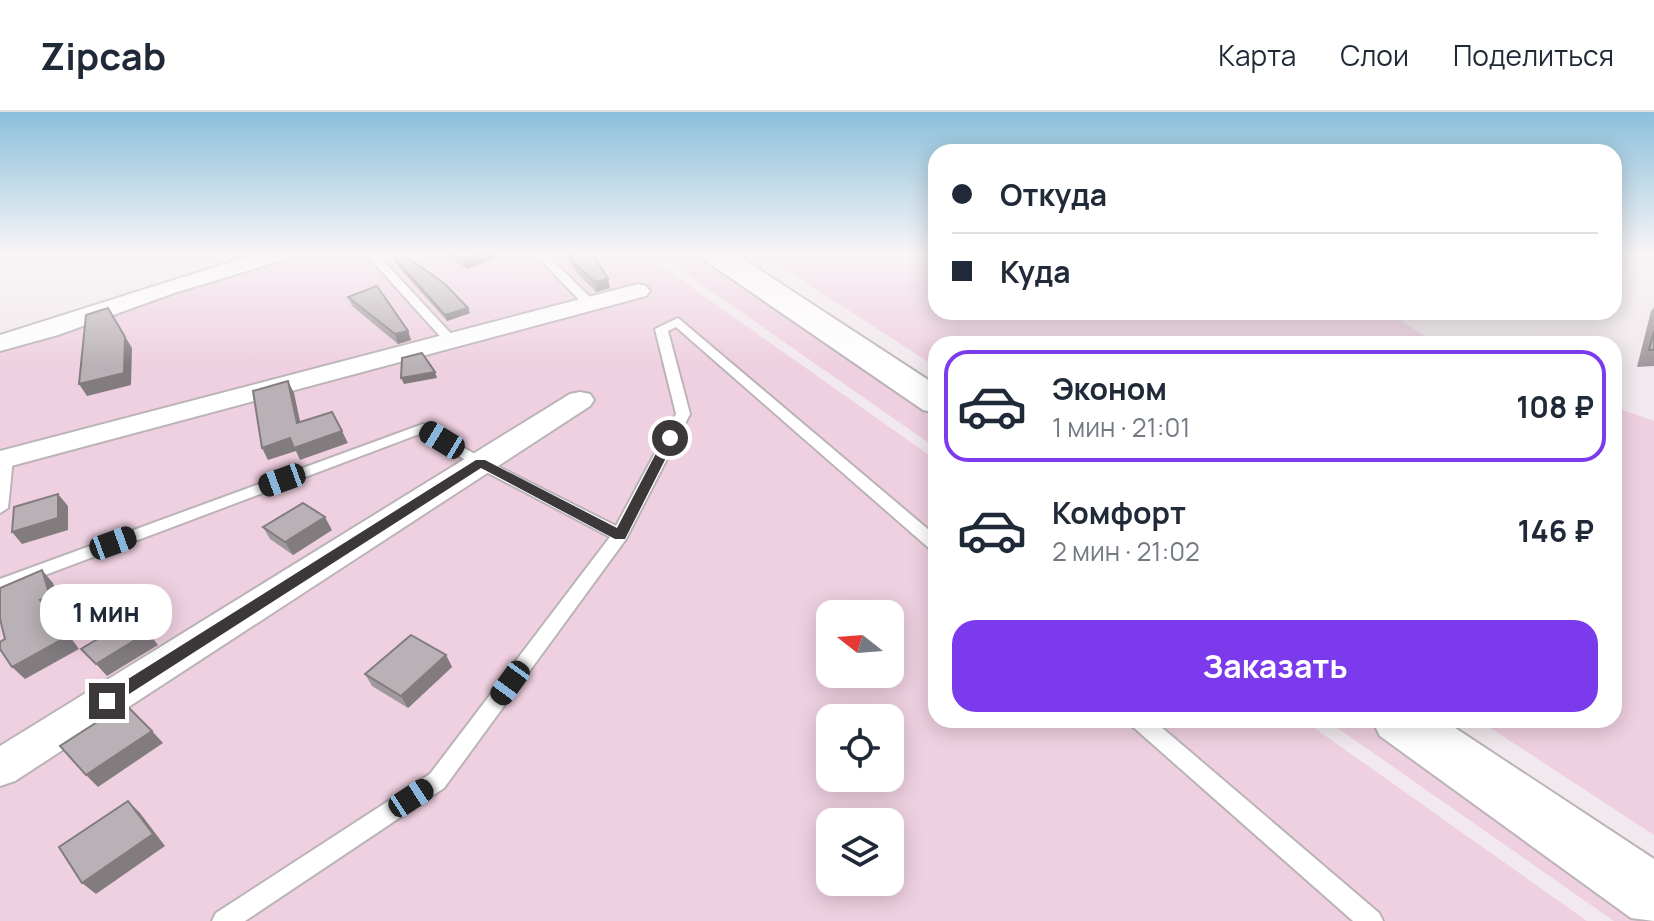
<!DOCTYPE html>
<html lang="ru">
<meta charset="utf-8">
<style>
:root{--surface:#fff;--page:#f2f2f3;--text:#1f2937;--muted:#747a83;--line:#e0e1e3;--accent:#7c3aed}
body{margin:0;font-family:Manrope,sans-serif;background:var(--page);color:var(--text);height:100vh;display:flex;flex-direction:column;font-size:30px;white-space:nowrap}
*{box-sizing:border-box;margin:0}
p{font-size:26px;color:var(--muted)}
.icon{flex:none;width:44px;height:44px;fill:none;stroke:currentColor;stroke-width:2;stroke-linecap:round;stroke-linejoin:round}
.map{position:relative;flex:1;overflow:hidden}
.details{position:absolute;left:928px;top:224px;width:694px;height:392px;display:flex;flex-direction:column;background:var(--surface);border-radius:24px;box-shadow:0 4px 20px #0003}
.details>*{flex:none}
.guide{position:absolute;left:928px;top:32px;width:694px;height:176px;border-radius:24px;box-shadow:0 4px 20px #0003;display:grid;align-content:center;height:176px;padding:0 24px;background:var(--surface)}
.needle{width:52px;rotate:287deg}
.tools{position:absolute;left:816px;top:488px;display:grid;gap:16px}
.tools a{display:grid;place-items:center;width:88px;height:88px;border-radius:16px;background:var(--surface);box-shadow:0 4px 20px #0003;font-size:40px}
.end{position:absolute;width:36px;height:36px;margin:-18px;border:10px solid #3c383a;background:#fff;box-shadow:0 0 0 4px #fff}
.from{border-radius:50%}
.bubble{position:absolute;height:56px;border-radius:24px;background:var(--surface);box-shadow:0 4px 20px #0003;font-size:26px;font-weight:700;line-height:56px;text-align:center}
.car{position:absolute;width:24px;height:48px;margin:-24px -12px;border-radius:10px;box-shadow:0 0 6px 2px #0007;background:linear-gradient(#222 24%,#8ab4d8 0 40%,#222 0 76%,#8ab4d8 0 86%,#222 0)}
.guide b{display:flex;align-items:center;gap:28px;height:76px;font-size:30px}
.guide b+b{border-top:2px solid var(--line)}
.guide i{width:20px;height:20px;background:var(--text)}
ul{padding:14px 0 0;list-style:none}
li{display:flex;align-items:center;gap:24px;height:112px;margin:0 16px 12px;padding:0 8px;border:4px solid transparent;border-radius:24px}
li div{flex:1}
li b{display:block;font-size:30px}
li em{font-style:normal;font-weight:700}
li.selected{border-color:var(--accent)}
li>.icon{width:72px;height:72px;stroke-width:1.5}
.cta{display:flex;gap:16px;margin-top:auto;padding:16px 24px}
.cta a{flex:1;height:92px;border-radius:24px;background:var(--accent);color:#fff;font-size:32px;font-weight:700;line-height:92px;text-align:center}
header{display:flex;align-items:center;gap:48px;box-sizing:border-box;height:112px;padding:0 40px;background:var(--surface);border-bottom:2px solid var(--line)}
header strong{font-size:38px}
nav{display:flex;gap:44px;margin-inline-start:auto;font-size:28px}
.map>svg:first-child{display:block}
</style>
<header>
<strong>Zipcab</strong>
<nav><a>Карта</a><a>Слои</a><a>Поделиться</a></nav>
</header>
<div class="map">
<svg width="1654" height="809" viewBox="0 0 1654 809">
<rect width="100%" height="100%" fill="#f1e9ed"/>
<g fill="#efd0e0" fill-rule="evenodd">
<path d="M305,141H643L936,348V608H1303L1587,809H0V238L53,224L172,181ZM830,502H890V562H830ZM830,606H890V666H830ZM830,710H890V770H830Z"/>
<path d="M657,141H707L936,298V336Z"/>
<path d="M761,141H936V200H1388L1437,232H936V255Z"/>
<path d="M1614,295L1654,309V723L1478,608H1614Z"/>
<path d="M1326,608H1388L1654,809H1614Z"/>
</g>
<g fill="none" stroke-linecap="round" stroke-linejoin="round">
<defs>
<g id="lane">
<path d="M365,141H376L455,226V232H447Z"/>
<path d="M534,141H545L594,189V195H586Z"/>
<path d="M678,206L936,424V439L930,437L676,215L668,219L690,302L626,427L444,676L245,809H212L216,801L430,662L610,425L475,354L422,321L0,480V467L423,312L485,348L616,414L676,302L655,217Z"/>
<path d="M6,341L13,346L8,396L0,401V344Z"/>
<path d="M1129,608H1153L1379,801L1383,809H1353L1132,614Z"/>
</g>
<g id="street">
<path d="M259,141H293L290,146L174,181L58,223L0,239V223Z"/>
<path d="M638,172L646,174L650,179L646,184L0,357V339Z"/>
<path d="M580,280L590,282L594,288L590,294L15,669L0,674V634L570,282Z"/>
</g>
<g id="primary">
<path d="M699,141H734L936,273V301L923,298L703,147Z"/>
<path d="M1372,608H1443L1654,747V809L1631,806L1380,624Z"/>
</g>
</defs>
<use href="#lane" stroke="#bbb3b7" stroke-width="4"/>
<use href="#street" stroke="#bbb3b7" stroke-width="4"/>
<use href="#primary" stroke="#bbb3b7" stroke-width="4"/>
<use href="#lane" fill="#fff" fill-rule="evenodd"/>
<use href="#street" fill="#fff" fill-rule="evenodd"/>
<use href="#primary" fill="#fff" fill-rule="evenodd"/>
</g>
<g fill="#9f989c">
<path d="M443,141H498L499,145L467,157Z"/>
<path d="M564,141H592L610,176L596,180L576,160Z"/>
<path d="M395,147L470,201L447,209L397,153Z"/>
<path d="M348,185L408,219L411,228L398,232L352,194Z"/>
<path d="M1654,195V254L1637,255L1651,199Z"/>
<path d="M263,415L332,418L293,443L270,427Z"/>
<path d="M446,543L452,555L408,596L372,574L365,562Z"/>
</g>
<g fill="#827c7f">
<path d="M483,141H498L499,145L467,157L464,148Z"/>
<path d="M608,167L610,176L596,180L595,170Z"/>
<path d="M108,196L132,236L131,273L87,284L79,272Z"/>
<path d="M468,196L470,201L447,209L445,203Z"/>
<path d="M408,219L411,228L398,232L395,222Z"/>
<path d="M435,260L437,266L404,272L401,266Z"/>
<path d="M288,269L294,281L303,323L297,311Z"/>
<path d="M342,319L348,331L300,348L296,339L268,348L262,336L290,326Z"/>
<path d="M58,382L68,394V418L22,432L12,420Z"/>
<path d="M325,405L332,418L293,443L285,430Z"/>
<path d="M42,458L53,471L61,496L52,500L79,537L25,567L12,555L40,488Z"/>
<path d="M148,520L158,533L107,564L96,552Z"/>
<path d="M446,543L452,555L408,596L401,584Z"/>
<path d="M152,619L163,631L98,675L86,663Z"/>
<path d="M128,689L140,701L165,734L96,782L82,771Z"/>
</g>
<g fill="#b9b1b5" stroke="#827c7f" stroke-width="2">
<path d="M401,141L445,172L468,196L445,203L395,147Z"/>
<path d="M454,141H483L464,148Z"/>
<path d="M568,141H592L608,167L595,170L574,151Z"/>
<path d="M377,174L408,219L395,222L348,185Z"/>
<path d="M108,196L125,225L124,261L79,272L86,203Z"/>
<path d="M1654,219V238H1649Z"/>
<path d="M422,241L435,260L401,266L402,246Z"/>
<path d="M288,269L297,311L332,300L342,319L294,336L290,326L262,336L253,279Z"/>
<path d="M58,382V406L12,420L14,395Z"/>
<path d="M303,391L325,405L285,430L263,415Z"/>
<path d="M42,458L50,484L40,488L68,524L12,555L0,537V530L5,527L0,507V476Z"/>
<path d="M133,506L148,520L96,552L81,537Z"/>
<path d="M411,523L446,543L401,584L365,562Z"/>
<path d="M125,592L152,619L86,663L60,634Z"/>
<path d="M128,689L153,722L82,771L59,735Z"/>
</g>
<linearGradient id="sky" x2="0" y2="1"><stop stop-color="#8bc0db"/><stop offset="0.56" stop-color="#f9f5f7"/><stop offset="1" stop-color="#f9f5f7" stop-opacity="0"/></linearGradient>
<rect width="1654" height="254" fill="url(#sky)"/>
<path fill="#3c383a" d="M670,322L676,326L625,427H615L481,356L112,593L107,595L99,589L101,584L476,348H485L617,416L664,326Z"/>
</svg>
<div class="tools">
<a><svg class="needle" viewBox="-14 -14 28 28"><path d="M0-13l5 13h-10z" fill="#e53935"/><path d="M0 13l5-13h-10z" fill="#747a83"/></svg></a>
<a><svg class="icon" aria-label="locate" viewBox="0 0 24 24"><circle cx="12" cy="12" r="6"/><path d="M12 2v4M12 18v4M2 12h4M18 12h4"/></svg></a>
<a><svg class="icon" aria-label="layers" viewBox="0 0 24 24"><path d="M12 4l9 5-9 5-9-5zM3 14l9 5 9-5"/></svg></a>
</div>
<i class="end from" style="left:670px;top:326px"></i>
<i class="end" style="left:107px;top:589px"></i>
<div class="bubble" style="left:40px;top:472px;width:132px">1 мин</div>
<i class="car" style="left:442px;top:328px;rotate:301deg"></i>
<i class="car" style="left:282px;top:368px;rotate:250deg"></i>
<i class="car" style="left:113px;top:431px;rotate:70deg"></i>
<i class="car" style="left:510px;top:571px;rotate:216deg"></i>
<i class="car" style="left:411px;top:686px;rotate:57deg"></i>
<div class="guide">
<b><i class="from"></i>Откуда</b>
<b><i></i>Куда</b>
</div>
<section class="details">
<ul>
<li class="selected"><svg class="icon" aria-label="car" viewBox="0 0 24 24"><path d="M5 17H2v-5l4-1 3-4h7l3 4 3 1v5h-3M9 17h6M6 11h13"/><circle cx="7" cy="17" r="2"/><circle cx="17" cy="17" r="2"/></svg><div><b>Эконом</b><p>1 мин · 21:01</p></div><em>108 ₽</em></li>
<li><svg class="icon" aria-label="car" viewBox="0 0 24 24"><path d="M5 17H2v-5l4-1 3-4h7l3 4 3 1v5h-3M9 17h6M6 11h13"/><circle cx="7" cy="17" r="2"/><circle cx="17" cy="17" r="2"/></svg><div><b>Комфорт</b><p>2 мин · 21:02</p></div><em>146 ₽</em></li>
</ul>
<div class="cta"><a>Заказать</a></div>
</section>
</div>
